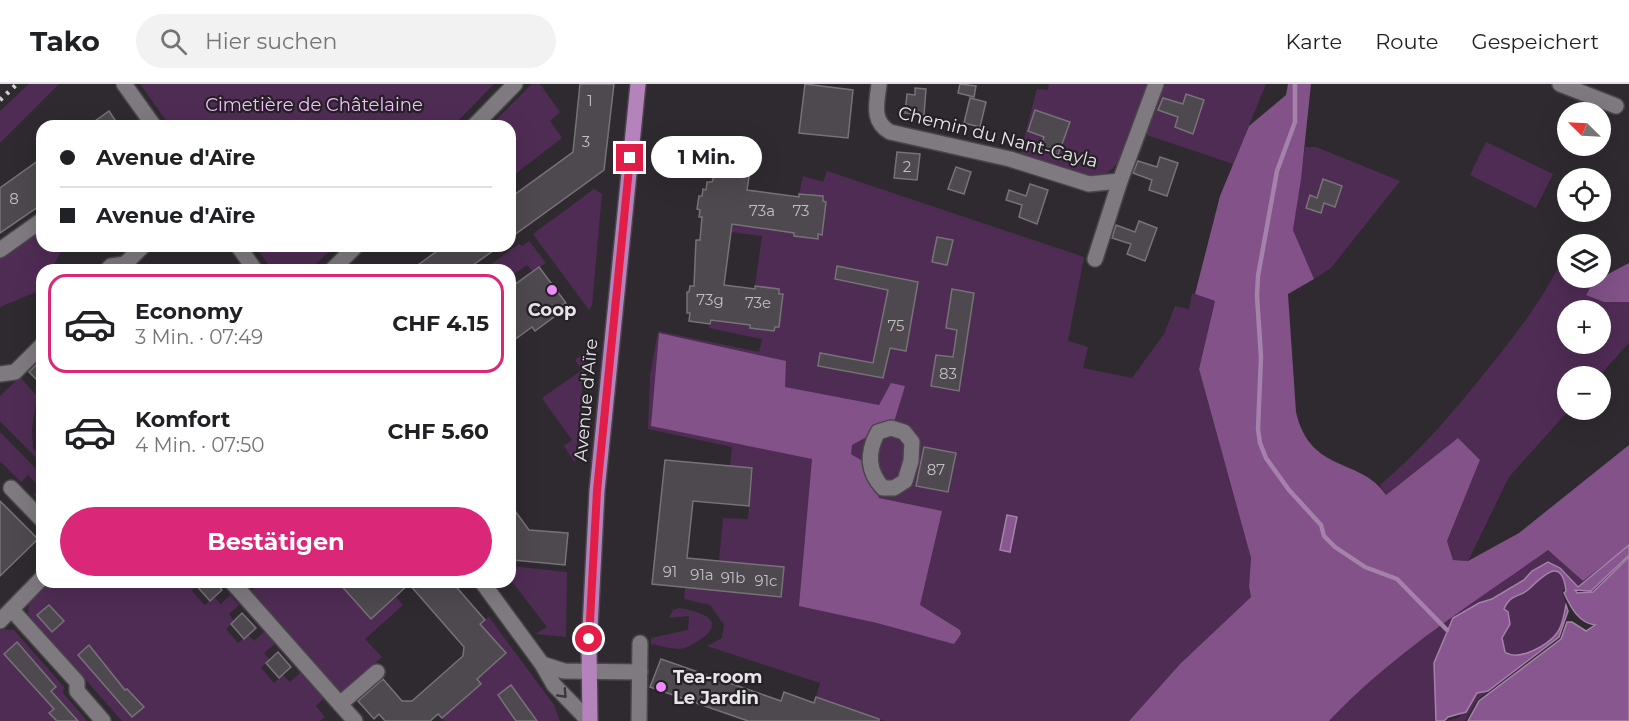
<!DOCTYPE html>
<html lang="de">
<meta charset="utf-8">
<style>
:root{--surface:#fff;--page:#f2f2f2;--text:#202124;--muted:#757577;--line:#e0e0e0;--accent:#db2777}
body{margin:0;font-family:Montserrat,sans-serif;background:var(--page);color:var(--text);height:100vh;display:flex;flex-direction:column;font-size:22px;white-space:nowrap}
*{box-sizing:border-box;margin:0}
p{font-size:20px;color:var(--muted)}
.icon{flex:none;width:33px;height:33px;fill:none;stroke:currentColor;stroke-width:2;stroke-linecap:round;stroke-linejoin:round}
.map{position:relative;flex:1;overflow:hidden}
.panel{position:absolute;left:36px;top:180px;width:480px;height:324px;display:flex;flex-direction:column;background:var(--surface);border-radius:18px;box-shadow:0 6px 24px #0002}
.panel>*{flex:none}
.banner{position:absolute;left:36px;top:36px;width:480px;height:132px;border-radius:18px;box-shadow:0 6px 24px #0002;display:grid;align-content:center;height:132px;padding:0 24px;background:var(--surface)}
.needle{width:39px;rotate:294deg}
.tools{position:absolute;left:1557px;top:18px;display:grid;gap:12px}
.tools a{display:grid;place-items:center;width:54px;height:54px;border-radius:50%;background:var(--surface);box-shadow:0 6px 24px #0002;font-size:30px}
.end{position:absolute;width:27px;height:27px;margin:-14px;border:8px solid #e11d48;background:#fff;box-shadow:0 0 0 3px #fff}
.from{border-radius:50%}
.bubble{position:absolute;height:42px;border-radius:21px;background:var(--surface);box-shadow:0 6px 24px #0002;font-size:20px;font-weight:700;line-height:42px;text-align:center}
.banner b{display:flex;align-items:center;gap:21px;height:57px;font-size:22px}
.banner b+b{border-top:2px solid var(--line)}
.banner i{width:15px;height:15px;background:var(--text)}
ul{padding:10px 0 0;list-style:none}
li{display:flex;align-items:center;gap:18px;height:99px;margin:0 12px 9px;padding:0 12px;border:3px solid transparent;border-radius:18px}
li div{flex:1}
li b{display:block;font-size:22px}
li em{font-style:normal;font-weight:700}
li.active{border-color:var(--accent)}
li>.icon{width:54px;height:54px;stroke-width:1.5}
.button{display:flex;gap:12px;margin-top:auto;padding:12px 24px}
.button a{flex:1;height:69px;border-radius:36px;background:var(--accent);color:#fff;font-size:24px;font-weight:700;line-height:69px;text-align:center}
header{display:flex;align-items:center;gap:36px;box-sizing:border-box;height:84px;padding:0 30px;background:var(--surface);border-bottom:2px solid var(--line)}
header strong{font-size:28px}
nav{display:flex;gap:33px;margin-inline-start:auto;font-size:21px}
.search{width:420px;height:54px;background:var(--page);display:flex;align-items:center;gap:15px;box-sizing:border-box;padding:0 21px;border-radius:33px;color:var(--muted);font-size:22px}
.map>svg:first-child{display:block}
</style>
<header>
<strong>Tako</strong>
<div class="search"><svg class="icon" aria-label="search" viewBox="0 0 24 24"><circle cx="10" cy="10" r="6"/><path d="M15 15l6 6"/></svg>Hier suchen</div>
<nav><a>Karte</a><a>Route</a><a>Gespeichert</a></nav>
</header>
<div class="map">
<svg width="1629" height="637" viewBox="0 0 1629 637">
<rect width="100%" height="100%" fill="#2f2a30"/>
<g fill="#4f2c54" fill-rule="evenodd">
<path d="M29,0H59L0,59V27Z"/>
<path d="M140,0H494L453,42H170Z"/>
<path d="M532,0H540L560,28L550,37L562,54L510,94V42H490Z"/>
<path d="M1049,0H1150L1121,73C1114,86 1106,91 1092,94L1020,70L1037,5L1048,6Z"/>
<path d="M1164,0H1266L1233,80L1144,50Z"/>
<path d="M1486,58L1553,90L1536,124L1470,91Z"/>
<path d="M1305,63H1316L1400,97L1331,184L1314,195L1293,146Z"/>
<path d="M827,87L1084,173L1068,257L1088,263L1083,284L1132,294L1164,250L1175,222L1189,225L1192,209L1215,217L1199,285L1251,474L1249,503L1251,513L1180,580L1129,637H885L816,613L820,599L707,562L722,554L724,541L710,521L684,515L685,503L781,513L784,483L719,477L723,434L748,435L753,385L730,382L732,363L648,345L650,292L658,247L759,268L762,255L709,244L711,236L750,241V244L774,247L783,210H779V205L755,202L762,152L722,147L723,139L794,149V152L818,155V150L821,151L823,113L799,110L803,92L823,98Z"/>
<path d="M594,105L602,110L592,221L589,226L533,150Z"/>
<path d="M42,143V162H64L51,186H42V203L39,207L0,223V174Z"/>
<path d="M529,157L546,179L533,188L527,181L510,193V186H483L519,160L522,162Z"/>
<path d="M255,162H334L310,186H272Z"/>
<path d="M1565,170L1567,173L1568,194H1589L1593,198L1586,210L1604,218H1629V259L1599,292H1568L1569,326L1509,393L1468,477L1453,476L1447,457L1480,376L1458,354L1386,411L1380,401C1419,368 1451,331 1483,291C1514,253 1544,215 1565,170ZM1568,226H1600V260H1568Z"/>
<path d="M586,268L575,379L564,362L572,356L542,314L582,286L575,276Z"/>
<path d="M20,293L37,312L32,346L33,364L42,373V380L0,337V312Z"/>
<path d="M0,348L42,391V415L40,417L34,411L41,404L28,391L21,398L0,377Z"/>
<path d="M1548,465L1583,497L1577,503L1567,490L1554,481L1532,487L1524,496L1492,515L1479,519L1449,546L1434,579L1436,637H1329C1393,569 1473,519 1548,465Z"/>
<path d="M511,482L567,488L566,553L535,550L547,543L510,495Z"/>
<path d="M1553,487L1561,490L1566,504L1562,508L1568,527L1559,553L1477,616L1465,637H1446L1458,634L1467,626L1440,600L1508,518C1514,512 1518,511 1525,508C1537,503 1539,489 1553,487Z"/>
<path d="M46,498H200L192,507L205,521L214,513L221,520L230,511L239,521L229,530L234,537L226,545L238,559L248,551L254,557L265,547L276,559L264,569L270,576L261,584L274,599L283,591L290,598L301,588L324,614L316,622L325,633L320,637H122L28,530L29,516Z"/>
<path d="M249,498H315L319,502L324,498H338L371,535L396,513L403,521L365,555L382,573L339,611L249,510L254,504Z"/>
<path d="M680,524C704,528 729,538 697,558C691,561 686,565 679,565C670,565 660,561 651,560V554L688,546L689,532L669,534L673,526Z"/>
<path d="M489,533L554,621L560,637H445L442,634L481,600L477,595L505,569L480,540Z"/>
<path d="M0,545L14,546L64,603L63,609L87,637H0Z"/>
</g>
<g fill="#825289">
<path d="M1288,0H1311L1301,95L1293,146L1314,195L1288,210L1296,328C1310,390 1361,373 1386,411L1458,354L1480,376L1447,457L1453,476L1468,477L1519,449L1629,361V461L1583,497L1548,466C1473,519 1393,569 1329,637H1129L1180,580L1251,513L1249,503L1251,474L1199,285L1215,217L1195,210L1220,112L1249,42L1286,11Z"/>
<path d="M1629,179V218H1604L1586,211L1593,198Z"/>
<path d="M659,249L786,277L785,303L879,321L891,299L905,302L894,338L852,361L851,370L864,378L879,414L942,427L920,521L960,546L961,550L954,560L877,539L799,522L812,375L651,342Z"/>
</g>
<g fill="#88578f" stroke="#a582aa" stroke-width="1.5">
<path d="M1007,431L1017,433L1010,468L1000,466Z"/>
<path d="M1629,461V471L1591,507L1575,506L1577,509L1593,508L1629,473V637H1468L1479,617L1561,555L1567,538H1572L1586,547L1595,541C1579,539 1571,524 1564,509L1566,507C1562,472 1544,491 1529,505C1519,514 1511,509 1504,525L1508,528L1510,540L1502,554L1505,568C1519,578 1548,561 1557,549C1563,541 1564,530 1566,521L1568,527L1559,553L1488,607L1477,609L1466,628L1448,633L1444,637H1436L1434,579L1453,534L1479,519L1492,515L1524,496L1532,487L1548,478L1560,484L1578,503Z"/>
</g>
<g fill="none" stroke-linecap="round" stroke-linejoin="round">
<path stroke="#a582aa" stroke-width="4.5" d="M1295,0V38L1277,87L1258,192L1257,212L1261,273L1258,345L1260,359L1266,374L1289,406L1321,441L1324,452L1335,463L1365,483L1397,495L1447,546"/>
</g>
<g fill="#4e494e" stroke="#777278" stroke-width="1.5">
<path d="M580,0H614L604,86L510,154V114L573,68Z"/>
<path d="M805,0L853,6L848,54L799,49Z"/>
<path d="M960,0L976,2L974,13L958,9Z"/>
<path d="M915,4L926,5L924,31L905,29L907,10L915,11Z"/>
<path d="M1186,10L1204,16L1193,50L1175,43L1178,33L1158,26L1163,14L1183,20Z"/>
<path d="M970,14L986,18L980,43L964,39Z"/>
<path d="M1035,26L1070,38L1058,71L1040,64L1044,53L1028,47Z"/>
<path d="M109,27L119,42H88Z"/>
<path d="M897,68L920,70L917,96L894,94Z"/>
<path d="M721,71L751,80L747,106L799,113V110L823,112V117L826,118L822,151L818,150V155L794,152V149L732,140L724,201L755,205V202L779,205V210H783L781,226L779,243H775L774,247L750,244V241L711,236L710,240L689,237L690,229H687V208H689L690,202H694L696,156H700L702,133H699L700,126L697,125L699,112H702L703,105L706,106L707,98H712Z"/>
<path d="M1160,73L1178,79L1167,112L1149,106L1152,96L1133,89L1138,77L1157,83Z"/>
<path d="M42,74V120L0,149V104Z"/>
<path d="M956,83L971,88L964,110L948,105Z"/>
<path d="M1323,95L1342,102L1335,123L1324,119L1321,129L1306,124L1310,111L1317,114Z"/>
<path d="M1030,100L1048,106L1037,140L1019,133L1022,121L1006,116L1009,106L1026,112Z"/>
<path d="M1139,137L1157,144L1145,177L1127,170L1131,160L1112,154L1116,141L1135,148Z"/>
<path d="M937,153L953,156L947,181L932,178Z"/>
<path d="M444,162H500L466,186H411Z"/>
<path d="M837,182L918,198L906,267L890,264L883,294L818,282L820,269L873,279L879,250L888,206L835,195Z"/>
<path d="M539,183L566,219L559,223L562,227L535,247L532,243L510,259V204Z"/>
<path d="M952,205L974,209L959,307L931,302L936,271L953,273L957,246L946,244Z"/>
<path d="M42,275V301L29,288Z"/>
<path d="M924,363L956,369L948,408L916,402Z"/>
<path d="M665,376L752,384L749,422L693,417L687,474L784,483L781,513L652,500Z"/>
<path d="M0,417L38,455L0,492Z"/>
<path d="M510,420L529,446L568,449L565,481L513,476L510,472Z"/>
<path d="M193,498H215L222,506L210,517Z"/>
<path d="M338,498H452L485,536L480,540L506,569L477,595L481,600L442,634L438,630L430,637H385L379,630L374,635L358,617L383,595L402,617H412L463,572L464,563L409,500L371,535Z"/>
<path d="M49,521L64,537L52,548L37,531Z"/>
<path d="M242,529L256,544L244,555L231,540Z"/>
<path d="M17,558L56,603L51,607L78,637H57L49,629L54,625L4,570Z"/>
<path d="M89,561L125,606L127,605L144,623L132,633L78,571Z"/>
<path d="M278,568L291,583L279,594L266,579Z"/>
<path d="M661,575L781,617L784,608L814,619L816,613L879,635V637H748L650,603Z"/>
<path d="M511,601L537,637H516L498,611Z"/>
</g>
<g fill="none" stroke-linecap="round" stroke-linejoin="round">
<defs>
<g id="minor">
<path d="M124,0L154,42"/>
<path d="M879,0C877,19 871,37 890,48L1010,75L1089,100L1120,97"/>
<path d="M1560,0L1616,22"/>
<path d="M474,42L515,0"/>
<path d="M238,162L255,186"/>
<path d="M0,166L42,136"/>
<path d="M1095,175L1120,97L1156,0"/>
<path d="M107,186L111,182L125,180L143,162"/>
<path d="M332,186L356,162"/>
<path d="M0,290L15,288L42,261"/>
<path d="M891,344L904,348L912,358L911,377L905,397L894,404H883C867,387 867,368 878,348Z"/>
<path d="M11,404L42,436"/>
<path d="M232,498L355,637"/>
<path d="M482,498L542,580L554,601L589,637"/>
<path d="M12,526L77,598V607L103,637"/>
<path d="M0,537L42,494"/>
<path d="M542,580L564,587L640,588"/>
<path d="M340,620L377,588"/>
<path d="M639,637L640,559"/>
</g>
<path id="major" d="M590,637L589,564L597,407L638,0"/>
</defs>
<use href="#minor" stroke="#49454a" stroke-width="18"/>
<use href="#major" stroke="#49454a" stroke-width="18"/>
<use href="#minor" stroke="#7f7a80" stroke-width="15"/>
<use href="#major" stroke="#b483bc" stroke-width="15"/>
<path stroke="#d1cdd2" stroke-width="4.5" stroke-dasharray="3 6" stroke-linecap="butt" d="M0,16L17,0"/>
</g>
<defs><path id="oneway-chevron" d="M-2-3.5L2.5 0L-2 3.5" fill="none" stroke-width="1.6" stroke-linecap="round" stroke-linejoin="round" transform="scale(1.5)"/></defs>
<use stroke="#3c373c" href="#oneway-chevron" transform="translate(563 610) rotate(47)"/>
<g fill="none" stroke-linecap="round" stroke-linejoin="round">
<path stroke="#e11d48" stroke-width="8" d="M589,555L597,407L630,74"/>
</g>
<g fill="#ec8cfa" stroke="#252126" stroke-width="2">
<circle cx="552" cy="206" r="6"/>
<circle cx="661" cy="603" r="6"/>
</g>
<g text-anchor="middle" dominant-baseline="central" stroke-width="4.5" stroke-linejoin="round" paint-order="stroke">
<g font-size="15" fill="#c2bec2">
<text x="590" y="16">1</text>
<text x="586" y="57">3</text>
<text x="907" y="82">2</text>
<text x="14" y="114">8</text>
<text x="762" y="126">73a</text>
<text x="801" y="126">73</text>
<text x="710" y="215">73g</text>
<text x="758" y="218">73e</text>
<text x="896" y="241">75</text>
<text x="948" y="289">83</text>
<text x="936" y="385">87</text>
<text x="670" y="487">91</text>
<text x="702" y="490">91a</text>
<text x="733" y="493">91b</text>
<text x="766" y="496">91c</text>
</g>
<g font-size="18" fill="#f5bdfd" stroke="#252126">
<text x="314" y="21">Cimetière de Châtelaine</text>
</g>
<g font-size="18" fill="#e8e5e9" stroke="#252126">
<text transform="translate(998 53) rotate(14)">Chemin du Nant-Cayla</text>
<text transform="translate(586 316) rotate(-85)">Avenue d'Aïre</text>
</g>
<g font-size="18" font-weight="bold" fill="#e8e5e9" stroke="#252126">
<text x="552" y="226">Coop</text>
<text x="673" y="593" text-anchor="start">Tea-room<tspan x="673" dy="21">Le Jardin</tspan></text>
</g>
</g>
</svg>
<div class="tools">
<a><svg class="needle" viewBox="-14 -14 28 28"><path d="M0-13l5 13h-10z" fill="#e53935"/><path d="M0 13l5-13h-10z" fill="#757577"/></svg></a>
<a><svg class="icon" aria-label="locate" viewBox="0 0 24 24"><circle cx="12" cy="12" r="6"/><path d="M12 2v4M12 18v4M2 12h4M18 12h4"/></svg></a>
<a><svg class="icon" aria-label="layers" viewBox="0 0 24 24"><path d="M12 4l9 5-9 5-9-5zM3 14l9 5 9-5"/></svg></a>
<a>+</a>
<a>−</a>
</div>
<i class="end from" style="left:589px;top:555px"></i>
<i class="end" style="left:630px;top:74px"></i>
<div class="bubble" style="left:651px;top:52px;width:111px">1 Min.</div>
<div class="banner">
<b><i class="from"></i>Avenue d'Aïre</b>
<b><i></i>Avenue d'Aïre</b>
</div>
<section class="panel">
<ul>
<li class="active"><svg class="icon" aria-label="car" viewBox="0 0 24 24"><path d="M5 17H2v-5l4-1 3-4h7l3 4 3 1v5h-3M9 17h6M6 11h13"/><circle cx="7" cy="17" r="2"/><circle cx="17" cy="17" r="2"/></svg><div><b>Economy</b><p>3 Min. · 07:49</p></div><em>CHF 4.15</em></li>
<li><svg class="icon" aria-label="car" viewBox="0 0 24 24"><path d="M5 17H2v-5l4-1 3-4h7l3 4 3 1v5h-3M9 17h6M6 11h13"/><circle cx="7" cy="17" r="2"/><circle cx="17" cy="17" r="2"/></svg><div><b>Komfort</b><p>4 Min. · 07:50</p></div><em>CHF 5.60</em></li>
</ul>
<div class="button"><a>Bestätigen</a></div>
</section>
</div>
